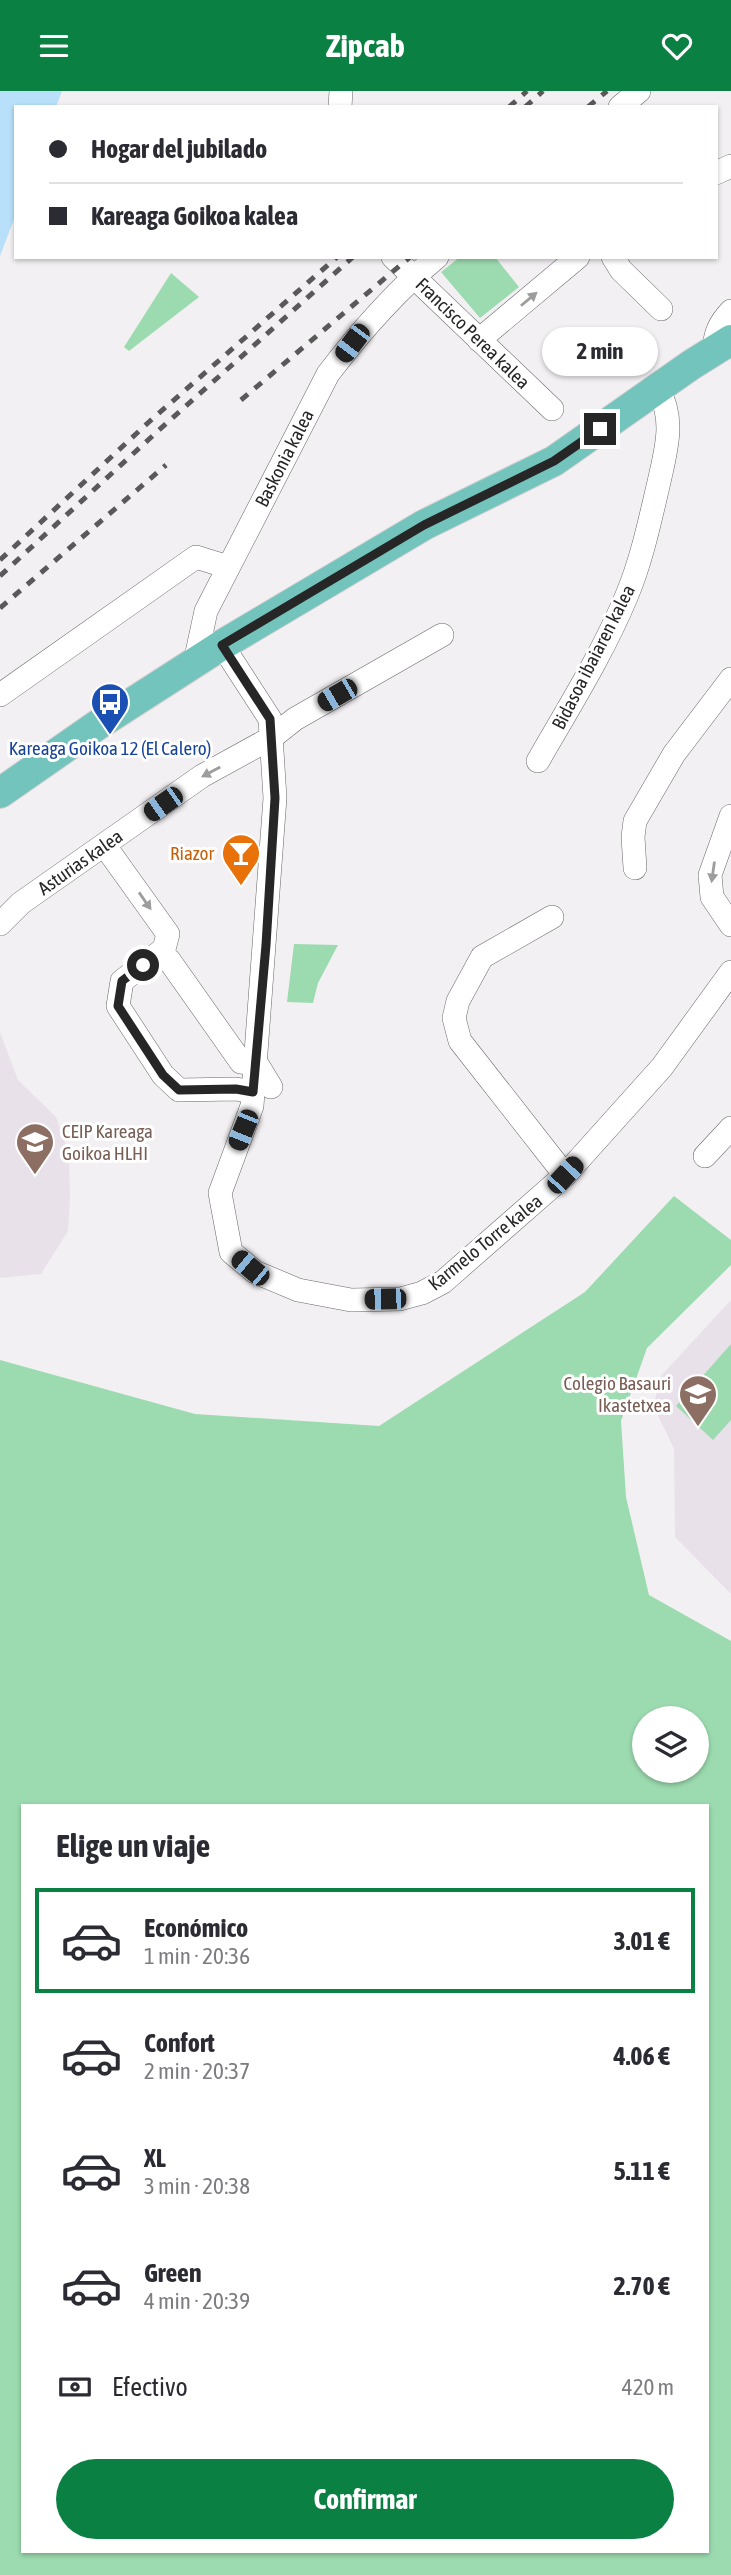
<!DOCTYPE html>
<html lang="es">
<meta charset="utf-8">
<style>
:root{--surface:#fff;--page:#f7f7f7;--text:#2b2b33;--muted:#7c7c81;--line:#e1e1e2;--accent:#0b8043}
body{margin:0;font-family:"Asap Condensed",sans-serif;background:var(--page);color:var(--text);height:100vh;display:flex;flex-direction:column;font-size:26px;white-space:nowrap}
*{box-sizing:border-box;margin:0}
p{font-size:23px;color:var(--muted)}
.icon{flex:none;width:38px;height:38px;fill:none;stroke:currentColor;stroke-width:2;stroke-linecap:round;stroke-linejoin:round}
.map{position:relative;flex:1;overflow:hidden}
.details{position:absolute;left:21px;top:1713px;width:688px;height:749px;display:flex;flex-direction:column;background:var(--surface);border-radius:0px;box-shadow:0 2px 5px #0004}
.details>*{flex:none}
.top-card{position:absolute;left:14px;top:14px;width:704px;height:154px;border-radius:0px;box-shadow:0 2px 5px #0004;display:grid;align-content:center;height:154px;padding:0 35px;background:var(--surface)}
.fabs{position:absolute;left:632px;top:1615px;display:grid;gap:14px}
.fabs a{display:grid;place-items:center;width:77px;height:77px;border-radius:50%;background:var(--surface);box-shadow:0 2px 5px #0004;font-size:35px}
.end{position:absolute;width:32px;height:32px;margin:-16px;border:9px solid #272627;background:#fff;box-shadow:0 0 0 4px #fff}
.from{border-radius:50%}
.bubble{position:absolute;height:49px;border-radius:24px;background:var(--surface);box-shadow:0 2px 5px #0004;font-size:23px;font-weight:700;line-height:49px;text-align:center}
.car{position:absolute;width:21px;height:42px;margin:-21px -10px;border-radius:9px;box-shadow:0 0 5px 2px #0007;background:linear-gradient(#222 24%,#8ab4d8 0 40%,#222 0 76%,#8ab4d8 0 86%,#222 0)}
.top-card b{display:flex;align-items:center;gap:24px;height:66px;font-size:26px}
.top-card b+b{border-top:2px solid var(--line)}
.top-card i{width:18px;height:18px;background:var(--text)}
ul{padding:0;list-style:none}
li{display:flex;align-items:center;gap:21px;height:105px;margin:0 14px 10px;padding:0 21px;border:4px solid transparent;border-radius:0px}
li div{flex:1}
li b{display:block;font-size:26px}
li em{font-style:normal;font-weight:700}
li.active{border-color:var(--accent)}
li>.icon{width:63px;height:63px;stroke-width:1.5}
h2{padding:0 35px;font-size:32px;line-height:84px}
.pay{display:flex;align-items:center;gap:18px;height:77px;padding:0 35px;font-size:26px}
.pay p{margin-inline-start:auto}
.cta{display:flex;gap:14px;margin-top:auto;padding:14px 35px}
.cta a{flex:1;height:80px;border-radius:42px;background:var(--accent);color:#fff;font-size:28px;font-weight:700;line-height:80px;text-align:center}
header{display:flex;justify-content:space-between;align-items:center;height:91px;padding:0 35px;background:var(--accent);color:#fff;font-size:32px;font-weight:700}
.map>svg:first-child{display:block}
</style>
<header><svg class="icon" aria-label="menu" viewBox="0 0 24 24"><path d="M4 6h16M4 12h16M4 18h16"/></svg>Zipcab<svg class="icon" aria-label="heart" viewBox="0 0 24 24"><path d="M12 20l-8-8c-3-5 5-10 8-4 3-6 11-1 8 4z"/></svg></header>
<div class="map">
<svg width="731" height="2484" viewBox="0 0 731 2484">
<rect width="100%" height="100%" fill="#f3f0f3"/>
<g fill="#e9e1ea">
<path d="M0,941L18,989L56,1026L69,1063L70,1107L68,1140L41,1183L0,1187Z"/>
<path d="M731,1209V1503L675,1446L674,1358L654,1316L659,1287Z"/>
</g>
<g fill="#9cdbaf" fill-rule="evenodd">
<path d="M460,166H495L519,196L480,227L441,181Z"/>
<path d="M171,182L199,206L129,260L124,256Z"/>
<path d="M294,853L338,854L318,892L313,912L287,911Z"/>
<path d="M674,1105L731,1149V1174L647,1257L621,1330L626,1406L649,1504L731,1550V2484H0V1269L195,1323L379,1335L585,1201ZM644,1628H696V1680H644ZM23,1715H707V2460H23Z"/>
<path d="M731,1253V1329L713,1349L676,1315Z"/>
</g>
<path fill="#b8e0fa" d="M0,0H62L56,16H16V123L0,165Z"/>
<g fill="none" stroke-linecap="round" stroke-linejoin="round">
<defs>
<g id="minor">
<path d="M340,16L341,0"/>
<path d="M620,16L639,0"/>
<path d="M716,82L731,75"/>
<path d="M393,166L552,318"/>
<path d="M613,166L621,179L661,218"/>
<path d="M479,249L578,166"/>
<path d="M714,259C715,242 719,233 731,220"/>
<path d="M222,554L270,628L275,707L252,1015L220,1102L231,1161L255,1181L298,1199L351,1209L400,1208L422,1202L443,1191L565,1084L662,976L731,881"/>
<path d="M195,571L206,520L328,283C360,241 396,200 437,166"/>
<path d="M0,604L196,466L228,476"/>
<path d="M538,670C569,616 603,562 627,504C642,468 650,429 659,391C666,359 676,327 657,297"/>
<path d="M731,725L710,784L712,806L731,834"/>
<path d="M105,755L168,843L164,858L122,890L118,915L163,984L179,999L236,998L253,1001"/>
<path d="M635,777L633,746L635,730L674,663L731,588"/>
<path d="M552,826L482,866L458,910L454,927L460,950L565,1084"/>
<path d="M0,833L21,812L202,685L271,647L295,628L442,544"/>
<path d="M169,869L241,971L257,973L271,996"/>
<path d="M705,1065L731,1037"/>
</g>
<path id="major" d="M0,702L96,635L222,554L424,434L554,370L691,274L731,249"/>
</defs>
<use href="#minor" stroke="#696769" stroke-width="24"/>
<use href="#major" stroke="#cfcfcf" stroke-width="32"/>
<use href="#minor" stroke="#fff" stroke-width="23"/>
<use href="#major" stroke="#72c4bc" stroke-width="30"/>
<g stroke="#5a595a" stroke-width="5" stroke-dasharray="9 9" stroke-linecap="butt">
<path d="M509,16L527,0"/>
<path d="M525,16L543,0"/>
<path d="M588,16L607,0"/>
<path d="M241,309L410,166"/>
<path d="M0,469L150,330L337,166"/>
<path d="M0,485L159,339L353,166"/>
<path d="M0,517L166,374"/>
</g>
</g>
<defs><path id="oneway-solid" d="M-6-.8H1V-3.2L6.5 0L1 3.2V.8H-6Z" transform="scale(1.75)"/></defs>
<g fill="#9e9d9e">
<use href="#oneway-solid" transform="translate(529 208) rotate(-40)"/>
<use href="#oneway-solid" transform="translate(211 681) rotate(152)"/>
<use href="#oneway-solid" transform="translate(713 781) rotate(98)"/>
<use href="#oneway-solid" transform="translate(145 810) rotate(55)"/>
</g>
<g fill="none" stroke-linecap="round" stroke-linejoin="round">
<path stroke="#272627" stroke-width="9" d="M143,874L122,890L118,915L163,984L179,999L236,998L253,1001L266,854L275,707L270,628L222,554L424,434L554,370L600,338"/>
</g>
<defs>
<symbol id="bus-pin" viewBox="-11 -11 22 30"><path d="M0 17L-7.5 6A9.5 9.5 0 1 1 7.5 6Z" fill="#1a4fb4" stroke="#fff"/><path d="M-5-6H5V4H4V6H2V4H-2V6H-4V4H-5ZM-3.5-4V0h7V-4ZM-3.5 1.2v1.5H-2V1.2ZM2 1.2v1.5H3.5V1.2Z" fill="#fff"/></symbol>
<symbol id="bar-pin" viewBox="-11 -11 22 30"><path d="M0 17L-7.5 6A9.5 9.5 0 1 1 7.5 6Z" fill="#e8710a" stroke="#fff"/><path d="M-6-5H6L.8 .8V4.5H3.5V6h-7V4.5H-.8V.8Z" fill="#fff"/></symbol>
<symbol id="school-pin" viewBox="-11 -11 22 30"><path d="M0 17L-7.5 6A9.5 9.5 0 1 1 7.5 6Z" fill="#8d6e63" stroke="#fff"/><path d="M0-5L7-2L0 1L-7-2ZM-4 1L0 2.5L4 1V4Q0 6-4 4Z" fill="#fff"/></symbol>
</defs>
<g fill-rule="evenodd">
<use href="#bus-pin" x="88" y="589" width="44" height="60"/>
<use href="#bar-pin" x="219" y="740" width="44" height="60"/>
<use href="#school-pin" x="13" y="1029" width="44" height="60"/>
<use href="#school-pin" x="676" y="1281" width="44" height="60"/>
</g>
<g text-anchor="middle" dominant-baseline="central" stroke-width="6" stroke-linejoin="round" paint-order="stroke">
<g font-size="19" fill="#272627" stroke="#fff">
<text transform="translate(473 242) rotate(44)">Francisco Perea kalea</text>
<text transform="translate(284 367) rotate(-63)">Baskonia kalea</text>
<text transform="translate(593 566) rotate(-63)">Bidasoa ibaiaren kalea</text>
<text transform="translate(80 771) rotate(-35)">Asturias kalea</text>
<text transform="translate(485 1151) rotate(-39)">Karmelo Torre kalea</text>
</g>
<g font-size="19" fill="#164399" stroke="#fff">
<text x="110" y="657">Kareaga Goikoa 12 (El Calero)</text>
</g>
<g font-size="19" fill="#c56008" stroke="#fff" text-anchor="end">
<text x="214" y="762">Riazor</text>
</g>
<g font-size="19" fill="#785e54" stroke="#fff" text-anchor="start">
<text x="62" y="1040">CEIP Kareaga<tspan x="62" dy="22">Goikoa HLHI</tspan></text>
<text x="671" y="1292" text-anchor="end">Colegio Basauri<tspan x="671" dy="22">Ikastetxea</tspan></text>
</g>
</g>
</svg>
<div class="fabs">
<a><svg class="icon" aria-label="layers" viewBox="0 0 24 24"><path d="M12 4l9 5-9 5-9-5zM3 14l9 5 9-5"/></svg></a>
</div>
<i class="end from" style="left:143px;top:874px"></i>
<i class="end" style="left:600px;top:338px"></i>
<div class="bubble" style="left:542px;top:236px;width:116px">2 min</div>
<i class="car" style="left:352px;top:252px;rotate:217deg"></i>
<i class="car" style="left:337px;top:604px;rotate:240deg"></i>
<i class="car" style="left:163px;top:713px;rotate:235deg"></i>
<i class="car" style="left:243px;top:1039px;rotate:202deg"></i>
<i class="car" style="left:565px;top:1084px;rotate:43deg"></i>
<i class="car" style="left:250px;top:1177px;rotate:310deg"></i>
<i class="car" style="left:385px;top:1208px;rotate:269deg"></i>
<div class="top-card">
<b><i class="from"></i>Hogar del jubilado</b>
<b><i></i>Kareaga Goikoa kalea</b>
</div>
<section class="details">
<h2>Elige un viaje</h2>
<ul>
<li class="active"><svg class="icon" aria-label="car" viewBox="0 0 24 24"><path d="M5 17H2v-5l4-1 3-4h7l3 4 3 1v5h-3M9 17h6M6 11h13"/><circle cx="7" cy="17" r="2"/><circle cx="17" cy="17" r="2"/></svg><div><b>Económico</b><p>1 min · 20:36</p></div><em>3.01 €</em></li>
<li><svg class="icon" aria-label="car" viewBox="0 0 24 24"><path d="M5 17H2v-5l4-1 3-4h7l3 4 3 1v5h-3M9 17h6M6 11h13"/><circle cx="7" cy="17" r="2"/><circle cx="17" cy="17" r="2"/></svg><div><b>Confort</b><p>2 min · 20:37</p></div><em>4.06 €</em></li>
<li><svg class="icon" aria-label="car" viewBox="0 0 24 24"><path d="M5 17H2v-5l4-1 3-4h7l3 4 3 1v5h-3M9 17h6M6 11h13"/><circle cx="7" cy="17" r="2"/><circle cx="17" cy="17" r="2"/></svg><div><b>XL</b><p>3 min · 20:38</p></div><em>5.11 €</em></li>
<li><svg class="icon" aria-label="car" viewBox="0 0 24 24"><path d="M5 17H2v-5l4-1 3-4h7l3 4 3 1v5h-3M9 17h6M6 11h13"/><circle cx="7" cy="17" r="2"/><circle cx="17" cy="17" r="2"/></svg><div><b>Green</b><p>4 min · 20:39</p></div><em>2.70 €</em></li>
</ul>
<div class="pay"><svg class="icon" aria-label="cash" viewBox="0 0 24 24"><path d="M3 7h18v10H3z"/><circle cx="12" cy="12" r="2"/></svg>Efectivo<p>420 m</p></div>
<div class="cta"><a>Confirmar</a></div>
</section>
</div>
